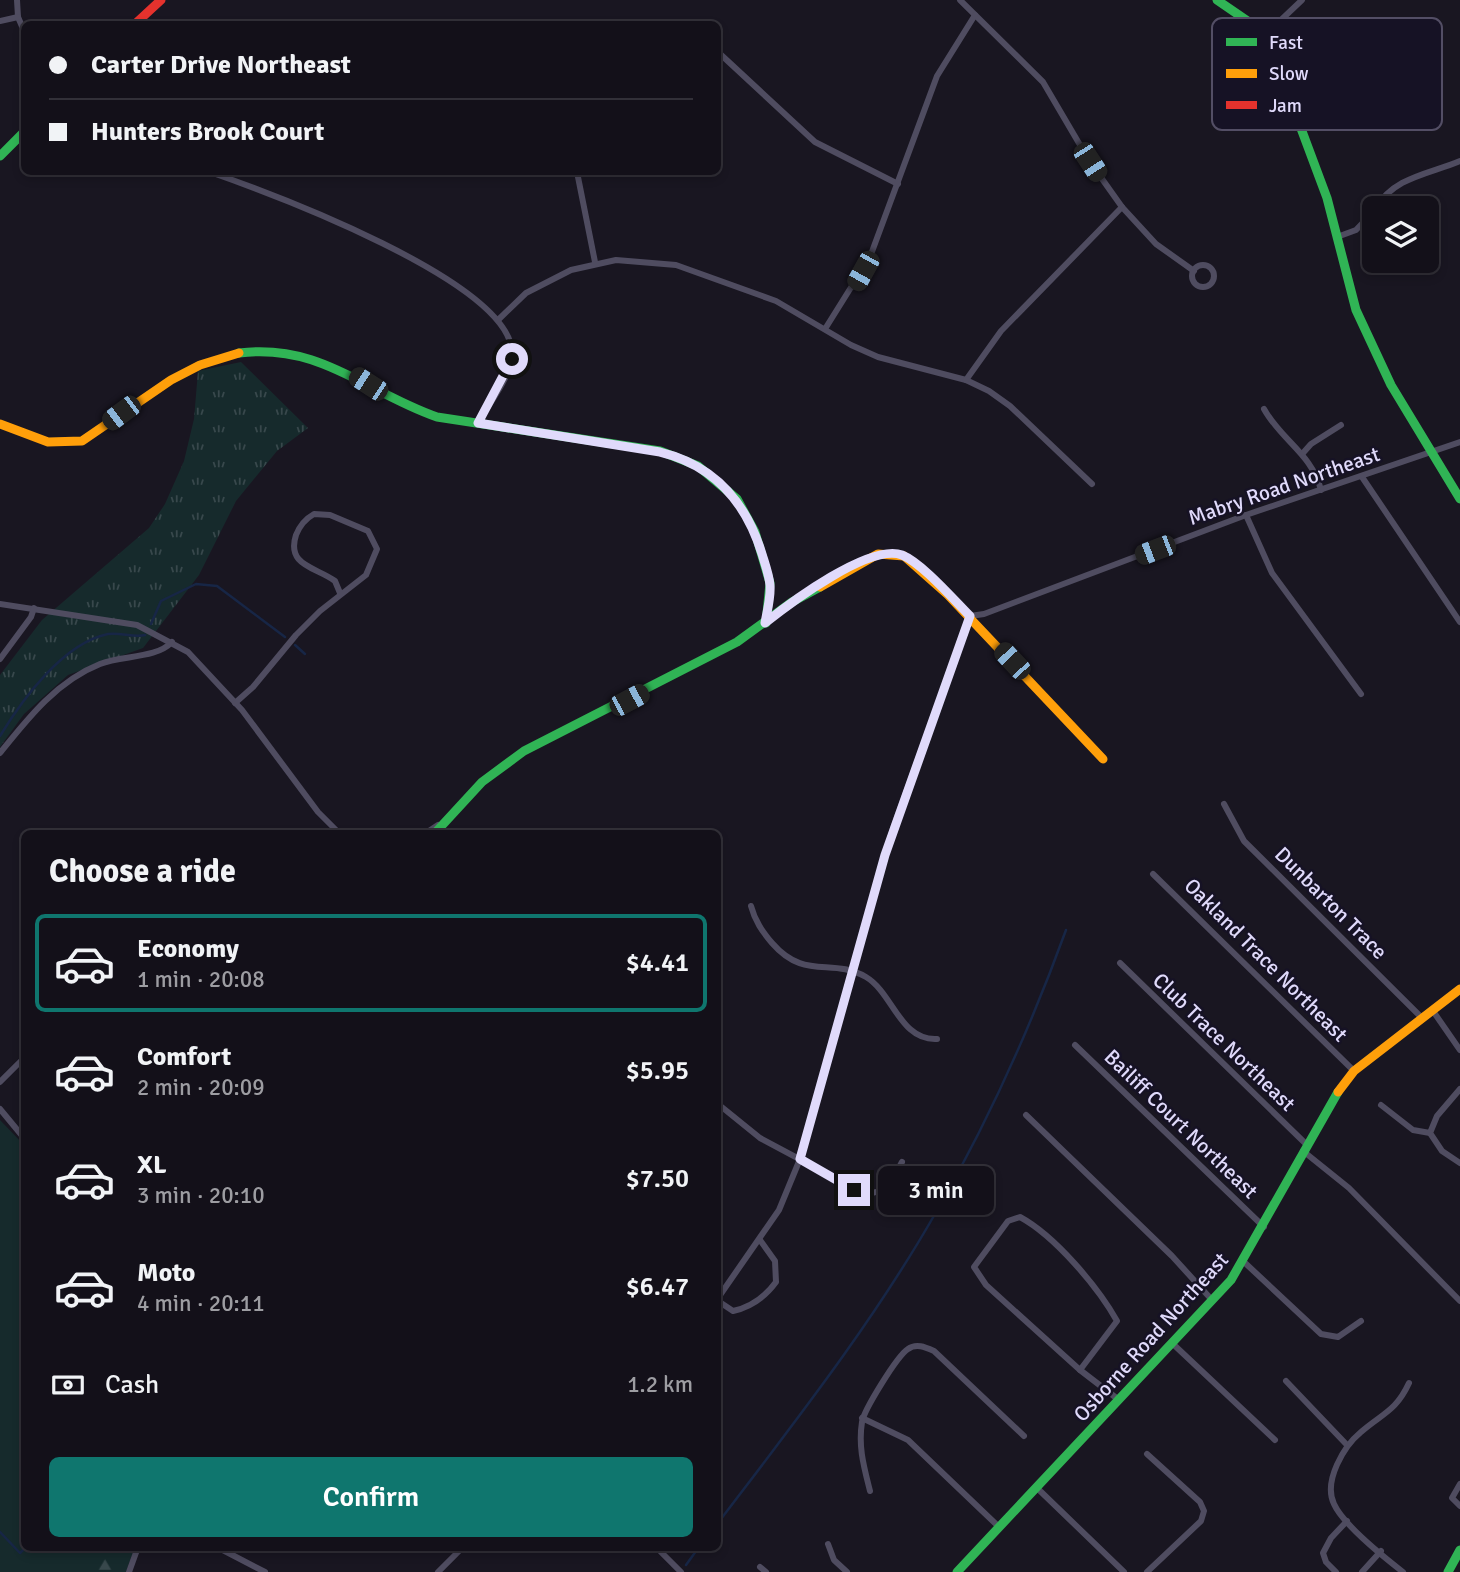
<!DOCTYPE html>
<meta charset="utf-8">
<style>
:root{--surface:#131019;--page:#201e26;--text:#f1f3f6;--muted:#9d9da2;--line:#323038;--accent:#0f766e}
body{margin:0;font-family:Signika,sans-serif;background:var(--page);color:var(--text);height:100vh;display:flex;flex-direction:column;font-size:26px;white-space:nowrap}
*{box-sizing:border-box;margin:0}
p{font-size:23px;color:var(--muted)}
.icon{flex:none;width:38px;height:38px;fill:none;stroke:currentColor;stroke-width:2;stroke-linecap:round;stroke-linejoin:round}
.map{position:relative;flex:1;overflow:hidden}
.sheet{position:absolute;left:21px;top:830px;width:700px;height:721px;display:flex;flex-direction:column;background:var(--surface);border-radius:10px;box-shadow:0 4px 10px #0003,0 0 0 2px var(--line)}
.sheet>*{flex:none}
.banner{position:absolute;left:21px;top:21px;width:700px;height:154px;border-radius:10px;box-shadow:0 4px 10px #0003,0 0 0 2px var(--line);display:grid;align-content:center;height:154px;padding:0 28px;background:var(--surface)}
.buttons{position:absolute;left:1362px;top:196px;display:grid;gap:14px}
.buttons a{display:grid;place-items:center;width:77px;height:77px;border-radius:10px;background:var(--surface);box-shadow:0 4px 10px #0003,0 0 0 2px var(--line);font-size:35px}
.end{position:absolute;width:32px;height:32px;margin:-16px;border:9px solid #e0dafb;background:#111;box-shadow:0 0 0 4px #111}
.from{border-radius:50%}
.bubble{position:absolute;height:49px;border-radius:10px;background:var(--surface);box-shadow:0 4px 10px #0003,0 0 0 2px var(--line);font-size:23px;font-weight:600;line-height:49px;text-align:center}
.car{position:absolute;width:21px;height:42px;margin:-21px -10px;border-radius:9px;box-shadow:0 0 5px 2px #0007;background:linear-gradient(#222 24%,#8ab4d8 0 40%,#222 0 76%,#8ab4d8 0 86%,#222 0)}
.banner b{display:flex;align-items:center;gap:24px;height:66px;font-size:26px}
.banner b+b{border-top:2px solid var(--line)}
.banner i{width:18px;height:18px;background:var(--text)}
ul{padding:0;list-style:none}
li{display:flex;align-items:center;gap:21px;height:98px;margin:0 14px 10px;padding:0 14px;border:4px solid transparent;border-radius:10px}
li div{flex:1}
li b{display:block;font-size:26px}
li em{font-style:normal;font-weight:600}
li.on{border-color:var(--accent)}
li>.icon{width:63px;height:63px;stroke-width:1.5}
h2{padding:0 28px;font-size:32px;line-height:84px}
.pay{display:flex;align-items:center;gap:18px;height:77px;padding:0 28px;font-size:26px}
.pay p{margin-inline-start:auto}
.cta{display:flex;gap:14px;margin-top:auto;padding:14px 28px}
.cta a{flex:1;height:80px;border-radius:10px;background:var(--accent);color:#fff;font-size:28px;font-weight:600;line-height:80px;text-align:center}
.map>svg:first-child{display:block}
</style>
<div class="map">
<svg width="1460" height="1572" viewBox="0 0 1460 1572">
<defs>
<pattern id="forest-firs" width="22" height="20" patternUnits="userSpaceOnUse" patternTransform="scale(1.75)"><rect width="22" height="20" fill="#162a2c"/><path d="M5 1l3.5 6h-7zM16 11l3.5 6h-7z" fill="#38484c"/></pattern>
<pattern id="park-tufts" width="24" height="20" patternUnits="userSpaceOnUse" patternTransform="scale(1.75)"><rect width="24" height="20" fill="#162a2c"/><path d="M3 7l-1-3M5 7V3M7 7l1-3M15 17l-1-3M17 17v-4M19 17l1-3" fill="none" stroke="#38484c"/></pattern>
</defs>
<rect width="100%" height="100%" fill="#191621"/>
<path fill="#162a2c" d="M0,1120L24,1145V1547H135L126,1572H0Z"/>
<path fill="url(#forest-firs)" d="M69,1547H133L123,1572H84Z"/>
<path fill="url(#park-tufts)" d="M241,362L308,428L277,451L236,501L199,575L143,648L68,675L24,714L0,747V675L42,620L149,528L165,504L184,461L194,419L198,371Z"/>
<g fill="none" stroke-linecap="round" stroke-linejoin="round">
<g stroke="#172646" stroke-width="2.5">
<path d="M151,624L161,601L196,584L217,586L285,637"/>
<path d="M295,645L305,654"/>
<path d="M0,736C22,700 63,643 108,634C120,632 134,638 145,635"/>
<path d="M718,1523C794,1423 872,1324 935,1214C987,1124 1030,1029 1066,930"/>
<path d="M0,1532L20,1553L26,1547"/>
<path d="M686,1565L699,1547"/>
</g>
<g stroke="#4f4c60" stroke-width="6">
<path d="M17,0L18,17L24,31"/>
<path d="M960,0L1043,82L1090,162L1122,207L1156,244L1194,271"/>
<path d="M0,21L18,17"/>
<path d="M628,24L646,22L674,24"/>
<path d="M1264,36L1302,0"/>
<path d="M718,52L815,142L898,184"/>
<path d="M210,172C270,193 509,281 512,352C513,375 489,403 478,423"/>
<path d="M577,172L595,262"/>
<path d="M1376,208C1394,177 1429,174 1460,161"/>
<path d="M1337,237L1356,230L1374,211"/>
<circle cx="1203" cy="276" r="11"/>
<path d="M498,320L526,293L571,270L616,260L676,265L776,301L851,345L878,357L966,380L989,391L1010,406L1092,484"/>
<path d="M825,329L870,257L937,76L975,15"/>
<path d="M966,380L1001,331L1122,207"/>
<path d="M1264,409C1281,440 1312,454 1321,490"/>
<path d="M1303,453L1311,444L1341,425"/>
<path d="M1362,477L1460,622"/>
<path d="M1246,515L1272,573L1361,694"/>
<path d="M0,604L137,625L188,652L242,710L318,812L339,833"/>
<path d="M0,659L31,617L34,608"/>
<path d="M235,703L253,687L296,635L320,611L366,575L377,549L368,531L330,515L314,514C305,519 300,525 296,535C286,566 316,567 335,581L340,593"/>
<path d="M0,753C28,718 57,681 100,664C122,655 156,659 172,642"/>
<path d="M1224,804L1244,841L1423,1019"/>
<path d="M426,833L438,825"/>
<path d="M1153,874L1354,1071"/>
<path d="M751,906C755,921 762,931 772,943C805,981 831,957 866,977C893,993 900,1041 937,1039"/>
<path d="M1120,963L1306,1144"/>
<path d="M1433,1011L1460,1050"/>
<path d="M1075,1045L1264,1227"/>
<path d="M0,1082L24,1058"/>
<path d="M1460,1089L1437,1116L1430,1133L1442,1151L1460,1163"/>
<path d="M718,1104L760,1138L863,1193C885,1196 893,1179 902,1162"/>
<path d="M1381,1105L1413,1130L1430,1133"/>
<path d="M0,1109L24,1138"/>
<path d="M1026,1115L1172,1256L1212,1300"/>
<path d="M1303,1151L1349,1188L1460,1301"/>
<path d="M1020,1217C1055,1236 1098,1287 1117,1321L1080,1370L986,1285L974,1267L1008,1221Z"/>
<path d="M1244,1262L1321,1334L1338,1337L1361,1321"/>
<path d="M718,1298L779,1210L800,1159L893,828L970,616L984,614L1246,515L1460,442"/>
<path d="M718,1301L733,1311C751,1307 765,1297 776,1282L775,1261L760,1240"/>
<path d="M1173,1344L1275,1440"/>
<path d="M1080,1370L1119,1400"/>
<path d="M1286,1381L1347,1445"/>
<path d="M862,1418L908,1440L999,1527"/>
<path d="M1460,1484L1452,1498L1460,1506"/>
<path d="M1036,1487L1124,1572"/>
<path d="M870,1491C864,1467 858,1447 862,1422C864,1410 897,1356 908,1349C916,1343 925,1347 934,1351L1024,1436"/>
<path d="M828,1544L834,1560L847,1572"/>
<path d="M217,1547L265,1572"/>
<path d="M656,1547L681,1572"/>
<path d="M760,1567L766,1572"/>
<path d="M129,1572L138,1547"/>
<path d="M438,1572L463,1547"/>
<path d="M1147,1572L1201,1521L1204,1511L1200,1502L1147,1454"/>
<path d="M1336,1572L1326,1562L1323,1553L1331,1538L1347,1521"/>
<path d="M1362,1572L1381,1551"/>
<path d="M1403,1572C1385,1558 1343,1524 1334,1504C1323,1481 1344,1446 1361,1432C1383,1413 1396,1411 1409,1383"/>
</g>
<g stroke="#30b455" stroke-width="9">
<path d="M1217,0L1252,24L1271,48L1327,198L1356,310L1391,385L1460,499"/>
<path d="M0,156L24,132"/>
<path d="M239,353C321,343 365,392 437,417L660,451L698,466L737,499L755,532L770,583L766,623"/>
<path d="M435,833L482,782L524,751L737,642L792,602L820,587"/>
<path d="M957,1572L1231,1280L1338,1092"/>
<path d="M1448,1572L1460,1550"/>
</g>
<g stroke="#ff9f0a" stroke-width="9">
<path d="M0,424L48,442L82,441L171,380L200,365L239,353"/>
<path d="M820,587L878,554L904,556L948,595L1103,759"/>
<path d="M1338,1092L1354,1071L1460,989"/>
</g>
<path stroke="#e5322d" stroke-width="9" d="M135,24L161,0"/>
</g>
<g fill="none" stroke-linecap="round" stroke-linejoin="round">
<path stroke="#e0dafb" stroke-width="9" d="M512,359L478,423L660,452C714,465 746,502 762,554C765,564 769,575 770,585C771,598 767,611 765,623C790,603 870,543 902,555C922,563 954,600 970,616L885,855L800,1159L854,1190"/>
</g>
<g text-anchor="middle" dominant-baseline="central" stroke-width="5" stroke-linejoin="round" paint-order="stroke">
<g font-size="21" fill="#e0dafb" stroke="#161225">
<text transform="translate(1284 486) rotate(-19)">Mabry Road Northeast</text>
<text transform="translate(1331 903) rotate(45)">Dunbarton Trace</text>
<text transform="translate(1266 960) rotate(45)">Oakland Trace Northeast</text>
<text transform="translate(1224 1042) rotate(44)">Club Trace Northeast</text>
<text transform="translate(1181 1124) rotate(44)">Bailiff Court Northeast</text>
<text transform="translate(1151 1337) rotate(-48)">Osborne Road Northeast</text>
</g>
</g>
<rect x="1212" y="18" width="230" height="112" rx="10" fill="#161225" stroke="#534e65" stroke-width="2"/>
<rect x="1226" y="38" width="31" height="8" fill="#30b455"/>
<rect x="1226" y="69" width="31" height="9" fill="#ff9f0a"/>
<rect x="1226" y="101" width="31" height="8" fill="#e5322d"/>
<g font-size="19" fill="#e0dafb">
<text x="1269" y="49">Fast</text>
<text x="1269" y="80">Slow</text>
<text x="1269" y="112">Jam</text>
</g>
</svg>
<div class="buttons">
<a><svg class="icon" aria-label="layers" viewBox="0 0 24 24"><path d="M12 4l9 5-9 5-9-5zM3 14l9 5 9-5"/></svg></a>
</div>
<i class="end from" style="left:512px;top:359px"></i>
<i class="end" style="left:854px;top:1190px"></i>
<div class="bubble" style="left:878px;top:1166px;width:116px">3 min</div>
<i class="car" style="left:1090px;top:162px;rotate:147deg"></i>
<i class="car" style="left:863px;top:271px;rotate:209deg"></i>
<i class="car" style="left:368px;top:384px;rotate:303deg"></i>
<i class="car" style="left:121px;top:413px;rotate:233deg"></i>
<i class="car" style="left:1155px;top:550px;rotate:249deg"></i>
<i class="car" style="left:1012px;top:661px;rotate:317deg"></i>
<i class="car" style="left:629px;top:700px;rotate:62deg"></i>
<div class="banner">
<b><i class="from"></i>Carter Drive Northeast</b>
<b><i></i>Hunters Brook Court</b>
</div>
<section class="sheet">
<h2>Choose a ride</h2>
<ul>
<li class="on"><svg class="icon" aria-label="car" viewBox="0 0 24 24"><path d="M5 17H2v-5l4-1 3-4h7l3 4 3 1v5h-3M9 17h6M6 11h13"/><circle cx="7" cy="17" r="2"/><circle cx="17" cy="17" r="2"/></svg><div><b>Economy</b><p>1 min · 20:08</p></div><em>$4.41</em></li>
<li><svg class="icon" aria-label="car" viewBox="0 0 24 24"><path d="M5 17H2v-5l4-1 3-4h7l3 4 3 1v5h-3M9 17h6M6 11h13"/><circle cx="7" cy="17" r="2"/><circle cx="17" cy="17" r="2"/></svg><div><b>Comfort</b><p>2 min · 20:09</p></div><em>$5.95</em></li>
<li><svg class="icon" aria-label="car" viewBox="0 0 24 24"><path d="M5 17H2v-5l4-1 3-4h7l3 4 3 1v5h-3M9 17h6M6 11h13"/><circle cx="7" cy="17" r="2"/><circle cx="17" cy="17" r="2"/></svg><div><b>XL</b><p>3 min · 20:10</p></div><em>$7.50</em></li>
<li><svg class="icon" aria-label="car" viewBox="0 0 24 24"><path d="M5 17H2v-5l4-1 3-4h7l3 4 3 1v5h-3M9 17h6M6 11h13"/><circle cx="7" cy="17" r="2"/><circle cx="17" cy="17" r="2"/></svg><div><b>Moto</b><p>4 min · 20:11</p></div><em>$6.47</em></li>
</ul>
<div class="pay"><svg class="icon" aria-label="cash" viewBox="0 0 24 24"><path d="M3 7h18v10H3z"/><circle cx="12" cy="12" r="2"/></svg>Cash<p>1.2 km</p></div>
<div class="cta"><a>Confirm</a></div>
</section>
</div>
